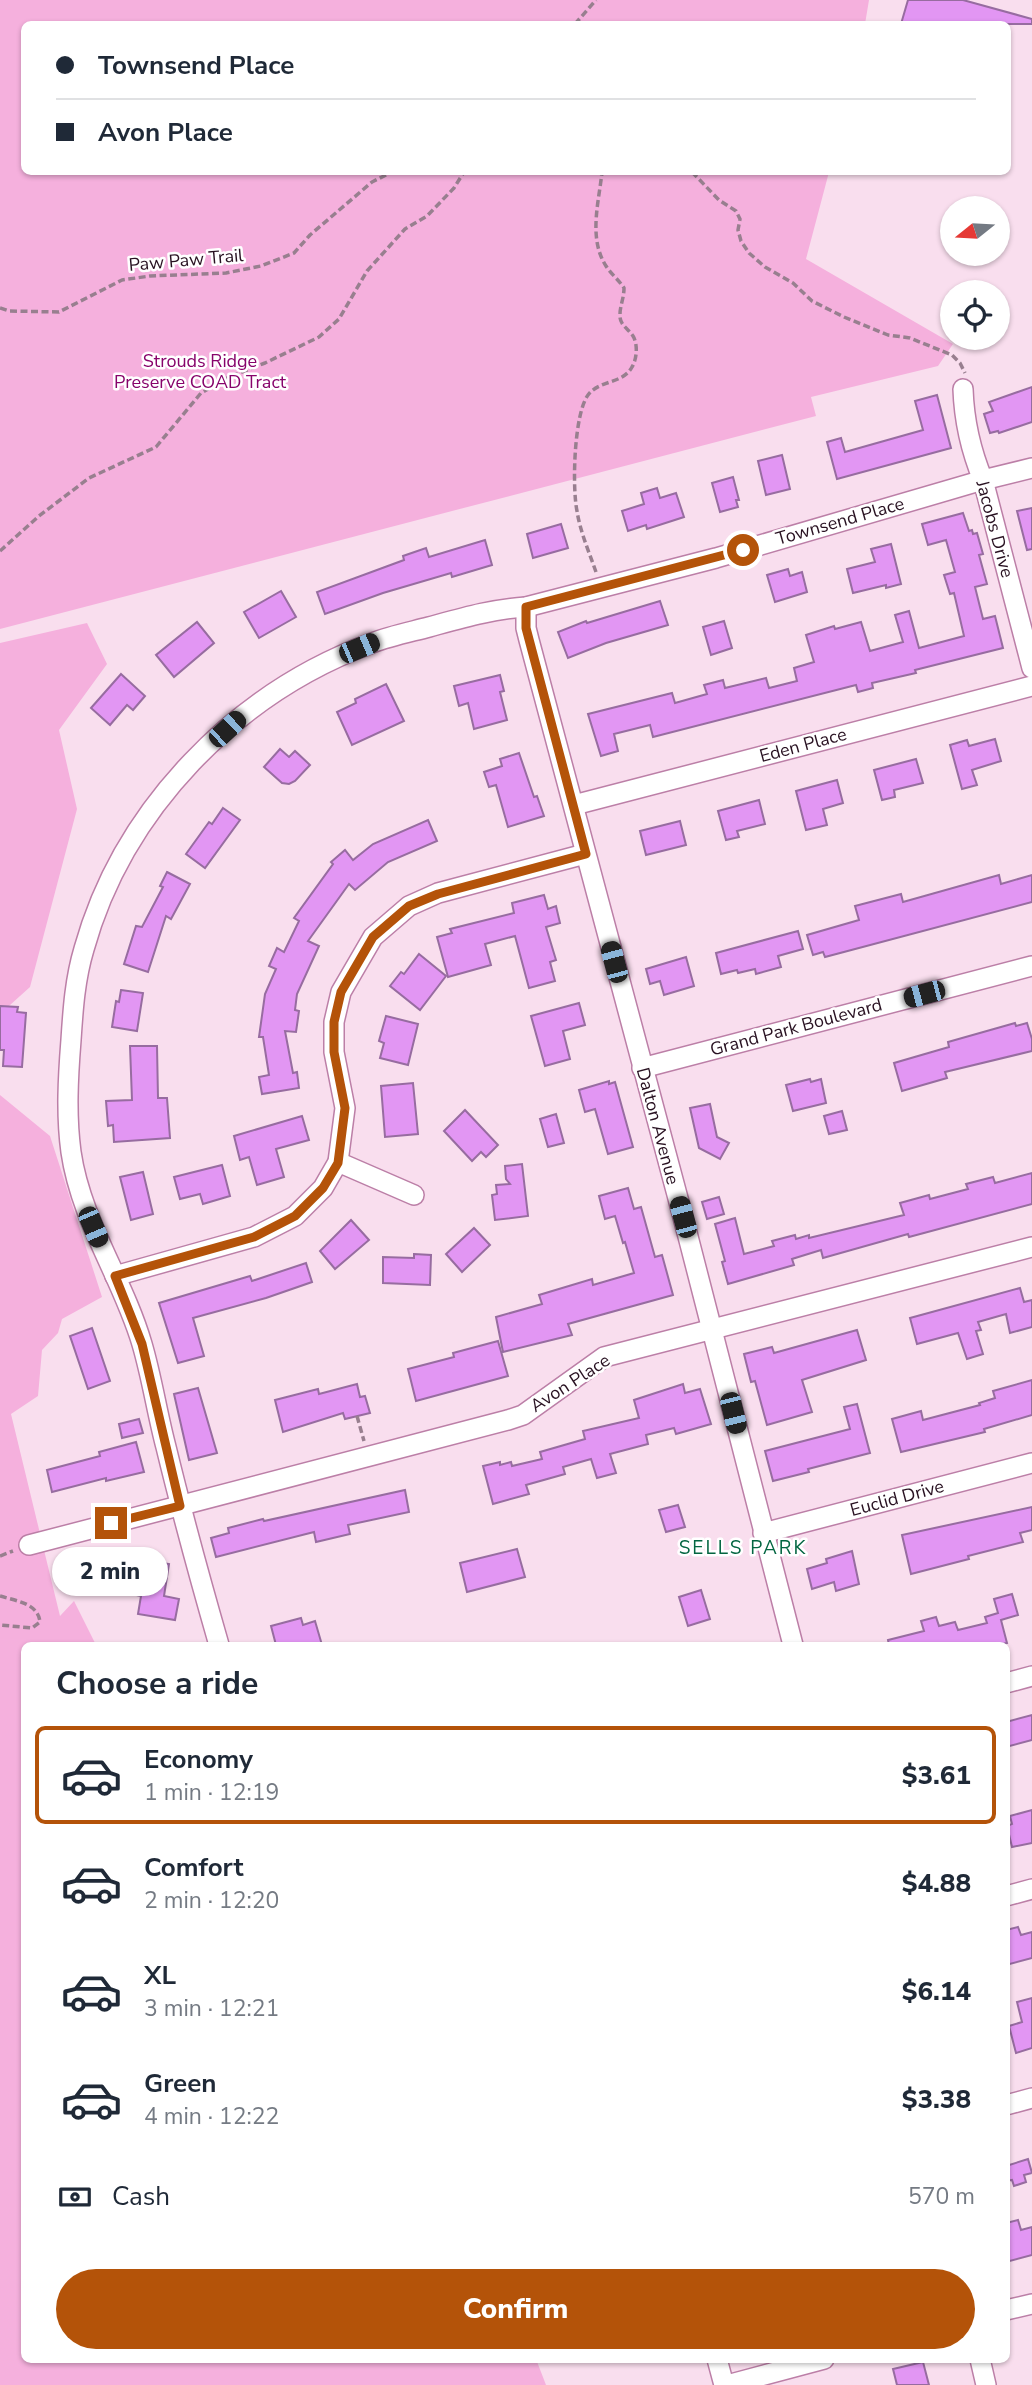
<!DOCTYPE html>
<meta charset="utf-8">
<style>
:root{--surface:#fff;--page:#f6f6f7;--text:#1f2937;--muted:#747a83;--line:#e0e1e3;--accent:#b45309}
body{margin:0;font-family:"Nunito Sans",sans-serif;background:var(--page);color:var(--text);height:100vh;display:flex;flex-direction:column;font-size:26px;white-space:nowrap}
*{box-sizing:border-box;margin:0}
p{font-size:23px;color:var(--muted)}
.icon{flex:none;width:38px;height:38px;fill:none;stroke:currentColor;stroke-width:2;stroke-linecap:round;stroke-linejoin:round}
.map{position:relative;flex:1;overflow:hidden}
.side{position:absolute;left:21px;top:1642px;width:989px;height:721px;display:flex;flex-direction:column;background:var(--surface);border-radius:10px;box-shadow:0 2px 5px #0004}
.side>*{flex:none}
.hud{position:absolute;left:21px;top:21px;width:990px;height:154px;border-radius:10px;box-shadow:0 2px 5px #0004;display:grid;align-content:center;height:154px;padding:0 35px;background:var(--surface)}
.needle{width:46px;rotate:252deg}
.buttons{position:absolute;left:940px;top:196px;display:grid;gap:14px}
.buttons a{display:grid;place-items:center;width:70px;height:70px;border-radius:50%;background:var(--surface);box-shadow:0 2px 5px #0004;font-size:35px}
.end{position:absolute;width:32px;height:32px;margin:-16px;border:9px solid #b45309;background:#fff;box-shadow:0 0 0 4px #fff}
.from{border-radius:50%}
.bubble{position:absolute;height:49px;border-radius:24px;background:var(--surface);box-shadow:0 2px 5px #0004;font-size:23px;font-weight:800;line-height:49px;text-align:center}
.car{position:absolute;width:21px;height:42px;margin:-21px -10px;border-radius:9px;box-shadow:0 0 5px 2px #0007;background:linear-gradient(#222 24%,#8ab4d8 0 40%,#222 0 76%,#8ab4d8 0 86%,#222 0)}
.hud b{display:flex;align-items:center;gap:24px;height:66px;font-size:26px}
.hud b+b{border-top:2px solid var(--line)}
.hud i{width:18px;height:18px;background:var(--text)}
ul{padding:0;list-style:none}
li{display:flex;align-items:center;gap:21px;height:98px;margin:0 14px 10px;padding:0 21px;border:4px solid transparent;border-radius:10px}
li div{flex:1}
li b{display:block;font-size:26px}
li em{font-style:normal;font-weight:800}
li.current{border-color:var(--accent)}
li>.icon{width:63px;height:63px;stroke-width:1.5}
h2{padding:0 35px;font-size:32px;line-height:84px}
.pay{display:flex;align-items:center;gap:18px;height:77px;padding:0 35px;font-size:26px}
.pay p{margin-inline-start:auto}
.action{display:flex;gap:14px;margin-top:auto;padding:14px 35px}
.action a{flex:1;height:80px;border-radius:42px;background:var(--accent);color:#fff;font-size:28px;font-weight:800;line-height:80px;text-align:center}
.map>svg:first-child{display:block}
</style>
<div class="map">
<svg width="1032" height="2385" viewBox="0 0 1032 2385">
<rect width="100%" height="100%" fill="#f9deee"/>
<g fill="#f5b0dd">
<path d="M0,0H869L865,24H24V172H829L806,259L953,344L938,366L811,397L816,416L0,629Z"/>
<path d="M87,623L107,664L59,730L77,809L30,987L0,1014V643Z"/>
<path d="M0,1095L50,1136L102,1297L62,1319L58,1333L42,1350L38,1396L11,1414L60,1616L74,1601L96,1645H24V2359H536L546,2385H0Z"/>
</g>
<g fill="#e296f3" stroke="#976ca0" stroke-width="2">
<path d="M908,0H963L1032,19V24H901Z"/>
<path d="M1032,387V422L999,433L998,431L990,433L984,414L993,411L989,402Z"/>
<path d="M937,395L951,448L837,479L827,442L841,438L845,452L923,430L915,401Z"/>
<path d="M782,455L790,489L766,495L758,461Z"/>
<path d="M733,477L739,500H736L738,507L720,512L712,483Z"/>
<path d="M657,488L660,498L676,493L684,517L647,529L646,525L628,531L622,511L644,504L641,493Z"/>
<path d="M1032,508V549L1027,550L1017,511Z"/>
<path d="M963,513L969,531L972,530L973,534L977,533L983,554L979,555L987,584L975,587L983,619L995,616L1003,648L915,670L916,673L872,683L873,688L858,692L856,685L653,737L650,725L614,734L618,751L601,756L588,714L672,693L675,703L707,694L704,685L723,680L725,688L766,678L769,688L797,681L794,668L814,662L806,635L834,626L835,629L861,622L870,651L903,642L895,615L909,611L919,648L964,636L954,593L950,594L944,575L955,572L946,540L928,545L922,524Z"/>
<path d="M561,524L568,548L533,558L527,534Z"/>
<path d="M485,540L492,565L452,577L451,573L383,593L325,614L317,592L404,560L403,556L426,548L429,557Z"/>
<path d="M891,544L901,584L886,588V585L853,593L847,569L875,562L871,549Z"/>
<path d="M788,569L790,576L802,572L807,592L775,602L767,575Z"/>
<path d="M281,591L296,617L259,638L244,612Z"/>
<path d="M660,601L668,625L606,643L568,658L558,632L586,621L587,623Z"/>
<path d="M724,621L732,648L711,655L703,627Z"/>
<path d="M197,622L214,643L174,677L156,655Z"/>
<path d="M121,674L145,696L133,710L127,705L110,725L91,708Z"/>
<path d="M500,675L504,691L500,692L507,720L474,729L468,703L459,706L454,686Z"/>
<path d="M386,684L404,721L352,745L337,712L356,703L355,699Z"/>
<path d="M995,739L1001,761L972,770L977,785L962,789L950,745L967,740L969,746Z"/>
<path d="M280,749L289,757L295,751L310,765L295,781L289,784L282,783L264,767Z"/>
<path d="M519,753L534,797L537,796L544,816L508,827L496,785L489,787L484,772L502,766L500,759Z"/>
<path d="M916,759L923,783L894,790L895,797L882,800L874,770Z"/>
<path d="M837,780L843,803L823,809L827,825L806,830L796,791Z"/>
<path d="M759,800L765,824L737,831L739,837L726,840L718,811Z"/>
<path d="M223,808L240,820L205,868L186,854L209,822L212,824Z"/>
<path d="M428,820L437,841L388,862L355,890L349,884L308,941L319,946L297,994L295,1010L299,1011L296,1032L285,1031L293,1073L297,1072L299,1088L262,1094L259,1077L269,1075L263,1037H259L265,994L276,969L269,966L277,948L284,952L299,921L294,918L333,864L331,862L345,850L353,860L373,844Z"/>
<path d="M680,821L686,845L646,855L640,831Z"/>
<path d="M167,872L190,884L171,919L166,916L148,972L124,964L136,926L142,927L163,887L160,886Z"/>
<path d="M999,875L1001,884L1032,875V902L825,957L823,952L813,955L807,935L859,920L855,906L901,894L903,902Z"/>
<path d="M544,895L548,909L556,906L560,923L546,927L556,960L550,962L555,981L529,988L515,936L485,944L491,965L448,977L437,937L452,933L450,929L514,913L512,903Z"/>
<path d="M798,931L803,949L778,956L781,967L756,974L755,969L738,973L737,970L721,974L716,953Z"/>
<path d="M419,954L446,976L420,1010L390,986L401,972L404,974Z"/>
<path d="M686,957L694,986L664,995L660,981L650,984L646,969Z"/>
<path d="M121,990L143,993L137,1031L112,1027L116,1001L119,1002Z"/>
<path d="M579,1003L585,1025L563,1031L570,1059L545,1066L531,1016Z"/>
<path d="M0,1006L18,1007L17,1012L26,1013L22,1067L3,1066L4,1050H0Z"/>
<path d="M386,1016L418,1024L408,1065L380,1058L384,1043L379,1041Z"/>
<path d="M1015,1023L1016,1026L1027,1023L1032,1039V1051L945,1072L947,1078L902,1091L894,1063L949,1047L948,1042Z"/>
<path d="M130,1046H157L158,1098H167L170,1138L114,1142L113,1125L108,1126L106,1101L132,1100Z"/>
<path d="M810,1079L811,1082L821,1079L826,1103L793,1111L786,1085Z"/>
<path d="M609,1081V1084L615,1082L633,1147L608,1154L595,1109L585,1112L579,1090Z"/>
<path d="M413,1083L418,1134L385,1137L381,1086Z"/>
<path d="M710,1104L717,1137L729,1143L720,1159L699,1148L690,1108Z"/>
<path d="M465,1110L498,1145L486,1157L481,1152L472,1161L444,1131Z"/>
<path d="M842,1111L847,1130L829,1134L824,1116Z"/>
<path d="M556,1114L564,1143L548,1147L540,1119Z"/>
<path d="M302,1116L309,1140L276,1149L284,1177L257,1185L249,1157L240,1160L234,1136Z"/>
<path d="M522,1164L528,1216L495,1220L492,1195L497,1194L496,1185L510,1184L506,1179L505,1166Z"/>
<path d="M222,1165L230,1196L203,1204L200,1194L180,1199L174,1177Z"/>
<path d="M143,1172L153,1214L131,1220L120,1177Z"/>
<path d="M1032,1173V1204L909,1237L908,1234L823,1258L821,1250L792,1259L794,1265L728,1284L722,1262L725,1261L715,1224L735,1218L744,1254L774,1246L772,1241L795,1235L796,1239L809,1235V1238L904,1215L900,1203L929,1195L930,1199L968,1189L966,1184L993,1177L995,1183Z"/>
<path d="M628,1188L634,1209L641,1207L655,1257L662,1255L673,1295L568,1324L572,1335L503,1352L496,1317L542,1304L539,1295L592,1279L593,1285L634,1273L625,1242L623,1243L615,1216L605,1219L599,1196Z"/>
<path d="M719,1197L724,1214L707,1219L702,1202Z"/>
<path d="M351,1220L369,1240L335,1269L320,1251Z"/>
<path d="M474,1228L490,1245L462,1272L446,1254Z"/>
<path d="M414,1254L431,1255L430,1285L383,1283V1257L414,1258Z"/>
<path d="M306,1263L312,1282L266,1298L193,1318L204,1356L178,1363L159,1303L250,1276L252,1281Z"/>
<path d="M1020,1288L1024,1302L1032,1300V1327L1010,1333L1006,1314L978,1322L981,1330L976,1331L983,1354L967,1359L958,1333L917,1344L910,1318Z"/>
<path d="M92,1328L110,1381L88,1389L70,1336Z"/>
<path d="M857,1330L866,1360L802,1380L812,1412L767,1425L755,1381L751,1382L744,1354L772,1347L774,1353Z"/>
<path d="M498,1341L508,1376L416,1401L408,1369L454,1357L453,1353Z"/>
<path d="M1032,1380V1415L984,1429L985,1432L901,1452L892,1419L921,1411L923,1420L980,1405L979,1403L995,1398L993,1391Z"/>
<path d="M357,1384L360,1397L365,1396L370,1413L345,1419L343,1413L283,1432L275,1400L318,1389L319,1394Z"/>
<path d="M683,1384L685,1393L700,1389L711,1424L676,1434L674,1428L646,1435L648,1444L610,1454L616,1473L597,1478L591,1459L563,1467L565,1474L526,1485L529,1494L493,1504L483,1466L500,1462V1465L511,1462L512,1466L542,1459L540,1452L585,1439L583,1431L639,1418L634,1400Z"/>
<path d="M198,1388L217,1453L189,1460L174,1394Z"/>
<path d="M857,1404L870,1453L808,1469L809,1472L773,1481L765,1451L850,1429L844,1407Z"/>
<path d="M139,1419L143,1433L122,1438L119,1424Z"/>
<path d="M136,1442L144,1472L106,1481V1478L52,1492L47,1470L100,1456L99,1452Z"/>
<path d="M405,1490L409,1512L348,1525L350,1534L316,1542L314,1532L216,1557L211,1538L229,1533L228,1528L263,1519L264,1521Z"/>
<path d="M678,1505L685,1527L666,1532L659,1510Z"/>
<path d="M1032,1507V1530L1020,1533L1023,1542L968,1556L969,1559L911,1574L902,1535Z"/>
<path d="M517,1549L525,1577L467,1592L460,1563Z"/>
<path d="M852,1551L859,1584L836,1591L834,1582L812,1589L807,1569L827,1563L826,1559Z"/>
<path d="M102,1555L126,1566L145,1571L146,1560L169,1564L164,1596L179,1599L175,1620L138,1614L141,1596L122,1592L123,1586L96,1575Z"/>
<path d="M701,1590L710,1619L688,1626L679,1597Z"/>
<path d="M1012,1594L1018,1615L1001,1620L1007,1643L998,1645H889L888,1640L924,1631L921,1621L936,1617L939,1626L955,1622L958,1630L987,1623L985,1617L998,1613L994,1599Z"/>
<path d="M301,1618L303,1625L315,1621L322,1645H276L271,1626Z"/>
<path d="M1032,1715V1740L1006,1747V1722Z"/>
<path d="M1032,1810V1843L1012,1847L1007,1826L1012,1824L1010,1816Z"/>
<path d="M1018,1927L1021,1935L1032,1932V1958L1006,1965V1930Z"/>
<path d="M1032,1998V2048L1016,2053L1009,2026L1022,2022L1017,2002Z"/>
<path d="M1028,2159L1032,2173L1024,2175L1026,2182L1014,2186L1012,2180L1006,2181V2166Z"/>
<path d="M1018,2220L1021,2230L1032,2227V2255L1006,2262V2223Z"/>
<path d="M923,2362L929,2385H897L893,2369Z"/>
</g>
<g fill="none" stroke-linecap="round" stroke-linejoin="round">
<defs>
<g id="minor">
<path d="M963,389C964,419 971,451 983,480L1032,668"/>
<path d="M526,607V628L529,640L683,1217L793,1645"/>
<path d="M574,805L1032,686"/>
<path d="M642,1068L1032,966"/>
<path d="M338,1162L414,1195"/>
<path d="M115,1276L254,1237L295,1216L323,1188L338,1162L345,1108L334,1052V1022L341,992L373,937L409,906L438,893L585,854"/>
<path d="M763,1533L1032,1463"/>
<path d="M29,1545L508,1420L523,1415L604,1357L1032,1247"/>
<path d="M219,1645C200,1579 182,1513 166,1447C157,1413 152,1378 142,1344C123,1279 81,1221 71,1152C66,1115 68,1078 71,1040C73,1009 75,979 84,949C123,809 236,693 372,643C390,636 410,632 429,627C462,618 492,609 526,607L716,558L983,480L1032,468"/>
<path d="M1006,1683L1032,1676"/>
<path d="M1006,1896L1032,1889"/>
<path d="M1006,2105L1032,2098"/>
<path d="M1006,2310L1032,2304"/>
<path d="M717,2359L724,2385"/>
<path d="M980,2359L986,2385"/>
<path d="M727,2385L824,2359"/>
</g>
</defs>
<use href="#minor" stroke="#bc7fa7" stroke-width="22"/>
<g stroke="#987f8f" stroke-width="3.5" stroke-dasharray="7 3.5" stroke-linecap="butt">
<path d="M575,24L596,0"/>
<path d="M692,172L719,200L736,211L740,219L738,230L741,241L749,253L765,267L793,283L812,301L844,317L888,335L910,338L952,355L960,363L965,373"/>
<path d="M0,308L9,311L59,312L122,280L150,276L226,273L261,266L294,253L310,235L372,182L392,172"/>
<path d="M0,551L39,516L89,478L156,447L201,393L229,377L265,363L319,337L339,319L367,271L405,229L427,216L454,188L464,172"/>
<path d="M596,572C589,552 580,531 577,511C572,487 574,414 588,395C599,380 623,384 632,367C637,359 638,344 633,336C628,328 619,325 620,314C620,306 624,298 624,288C619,280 611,274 606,266C588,238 599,202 602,172"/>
<path d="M357,1416L364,1441"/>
<path d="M0,1556L13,1551"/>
<path d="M0,1596C16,1601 38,1603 40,1622L32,1628L0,1625"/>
</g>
<use href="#minor" stroke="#fff" stroke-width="19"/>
</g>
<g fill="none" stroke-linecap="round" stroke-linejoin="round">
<path stroke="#b45309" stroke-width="9" d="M111,1523L180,1506L142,1344L115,1276L254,1237L295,1216L323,1188L338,1163L345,1108L334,1052V1022L341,992L373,937L409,906L438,894L586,854L526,628V607L743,550"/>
</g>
<g text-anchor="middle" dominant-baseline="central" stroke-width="5" stroke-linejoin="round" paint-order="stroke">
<g font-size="18" fill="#281121" stroke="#fff">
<text transform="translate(186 260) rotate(-5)">Paw Paw Trail</text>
<text transform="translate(840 521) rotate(-16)">Townsend Place</text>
<text transform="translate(995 529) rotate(75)">Jacobs Drive</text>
<text transform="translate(803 745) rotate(-15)">Eden Place</text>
<text transform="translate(796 1027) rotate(-15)">Grand Park Boulevard</text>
<text transform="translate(658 1126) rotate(75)">Dalton Avenue</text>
<text transform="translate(570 1383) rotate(-33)">Avon Place</text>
<text transform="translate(897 1498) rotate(-15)">Euclid Drive</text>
</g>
<g font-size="18" fill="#87036b" stroke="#fff">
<text x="200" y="361">Strouds Ridge<tspan x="200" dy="21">Preserve COAD Tract</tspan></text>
</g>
<g font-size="19" letter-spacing="2" fill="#036541" stroke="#fff">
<text x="743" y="1548">SELLS PARK</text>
</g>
</g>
</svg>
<div class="buttons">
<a><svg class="needle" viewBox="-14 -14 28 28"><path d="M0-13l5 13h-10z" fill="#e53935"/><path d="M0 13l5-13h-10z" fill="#747a83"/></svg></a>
<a><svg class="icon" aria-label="locate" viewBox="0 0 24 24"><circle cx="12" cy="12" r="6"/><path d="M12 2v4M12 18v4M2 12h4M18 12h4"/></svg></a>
</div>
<i class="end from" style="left:743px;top:550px"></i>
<i class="end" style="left:111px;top:1523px"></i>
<div class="bubble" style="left:52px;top:1547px;width:116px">2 min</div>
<i class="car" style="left:359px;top:648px;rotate:67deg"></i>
<i class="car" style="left:227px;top:729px;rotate:47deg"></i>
<i class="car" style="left:614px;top:962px;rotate:345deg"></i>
<i class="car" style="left:924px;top:994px;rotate:255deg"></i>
<i class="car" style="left:683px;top:1217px;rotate:345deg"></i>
<i class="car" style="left:93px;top:1227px;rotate:157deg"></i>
<i class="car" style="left:733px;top:1413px;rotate:166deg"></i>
<div class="hud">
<b><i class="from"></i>Townsend Place</b>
<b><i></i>Avon Place</b>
</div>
<section class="side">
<h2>Choose a ride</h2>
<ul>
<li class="current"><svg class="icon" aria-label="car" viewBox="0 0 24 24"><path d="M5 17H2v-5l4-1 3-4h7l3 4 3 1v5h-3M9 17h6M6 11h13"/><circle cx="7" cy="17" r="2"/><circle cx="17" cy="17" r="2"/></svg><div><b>Economy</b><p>1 min · 12:19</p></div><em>$3.61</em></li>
<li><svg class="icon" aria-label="car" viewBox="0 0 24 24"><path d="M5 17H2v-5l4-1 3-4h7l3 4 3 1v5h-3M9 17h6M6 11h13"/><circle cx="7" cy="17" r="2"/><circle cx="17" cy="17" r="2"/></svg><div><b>Comfort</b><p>2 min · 12:20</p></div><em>$4.88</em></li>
<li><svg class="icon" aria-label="car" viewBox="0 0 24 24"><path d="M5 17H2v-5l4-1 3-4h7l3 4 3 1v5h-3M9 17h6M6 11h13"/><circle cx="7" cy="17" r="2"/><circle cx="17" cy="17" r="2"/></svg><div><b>XL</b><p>3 min · 12:21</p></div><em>$6.14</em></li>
<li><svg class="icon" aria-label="car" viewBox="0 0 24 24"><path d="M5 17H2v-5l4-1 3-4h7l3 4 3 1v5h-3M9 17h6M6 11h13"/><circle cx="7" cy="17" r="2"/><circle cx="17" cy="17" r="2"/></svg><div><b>Green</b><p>4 min · 12:22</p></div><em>$3.38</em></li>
</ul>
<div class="pay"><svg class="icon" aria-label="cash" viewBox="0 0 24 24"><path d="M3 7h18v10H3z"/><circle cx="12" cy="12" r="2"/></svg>Cash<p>570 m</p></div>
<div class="action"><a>Confirm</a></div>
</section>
</div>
